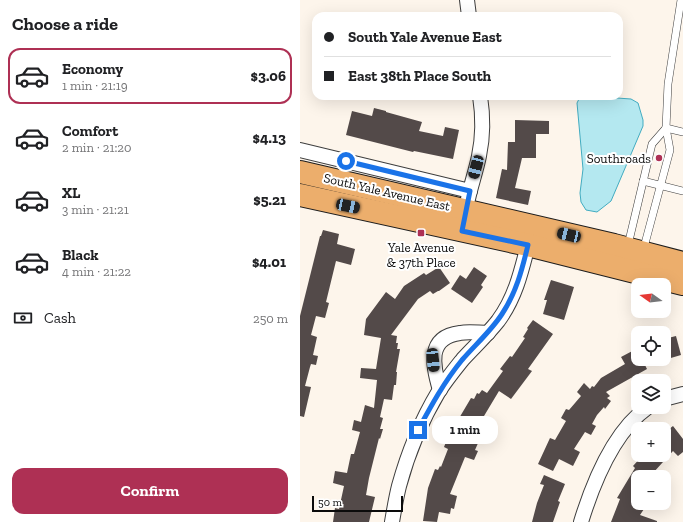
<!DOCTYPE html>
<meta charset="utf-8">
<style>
:root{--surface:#fff;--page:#f6f6f6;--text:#202124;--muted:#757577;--line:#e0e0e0;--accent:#ae3054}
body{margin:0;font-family:"Zilla Slab",serif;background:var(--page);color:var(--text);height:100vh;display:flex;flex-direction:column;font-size:15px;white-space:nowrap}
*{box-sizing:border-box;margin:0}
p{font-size:13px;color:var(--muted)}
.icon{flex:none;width:22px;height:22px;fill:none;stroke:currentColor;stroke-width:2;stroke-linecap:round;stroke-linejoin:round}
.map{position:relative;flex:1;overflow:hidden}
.details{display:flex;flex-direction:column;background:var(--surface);width:300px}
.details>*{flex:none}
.guide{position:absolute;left:12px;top:12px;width:311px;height:88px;border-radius:12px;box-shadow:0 4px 16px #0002;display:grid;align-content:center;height:88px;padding:0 12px;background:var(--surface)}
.needle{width:26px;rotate:284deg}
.tools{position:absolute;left:331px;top:278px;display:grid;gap:8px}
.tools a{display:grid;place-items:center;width:40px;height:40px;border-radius:8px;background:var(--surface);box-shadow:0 4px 16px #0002;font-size:20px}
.scale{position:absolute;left:12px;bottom:10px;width:91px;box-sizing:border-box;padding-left:4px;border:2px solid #0b0b0b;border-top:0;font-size:11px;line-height:14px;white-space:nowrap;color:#0b0b0b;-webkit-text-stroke:3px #fff;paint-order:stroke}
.end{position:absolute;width:18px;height:18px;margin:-9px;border:5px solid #1a73e8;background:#fff;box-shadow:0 0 0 2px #fff}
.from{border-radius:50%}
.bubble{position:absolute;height:28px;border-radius:12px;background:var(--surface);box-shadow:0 4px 16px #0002;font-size:13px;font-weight:800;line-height:28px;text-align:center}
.car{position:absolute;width:12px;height:24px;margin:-12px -6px;border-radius:5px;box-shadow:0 0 3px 1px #0007;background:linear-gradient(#222 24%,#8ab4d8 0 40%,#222 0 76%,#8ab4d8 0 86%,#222 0)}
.guide b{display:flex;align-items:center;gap:14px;height:38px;font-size:15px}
.guide b+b{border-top:1px solid var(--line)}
.guide i{width:10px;height:10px;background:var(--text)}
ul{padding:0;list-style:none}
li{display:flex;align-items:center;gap:12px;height:56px;margin:0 8px 6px;padding:0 4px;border:2px solid transparent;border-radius:12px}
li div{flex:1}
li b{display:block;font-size:15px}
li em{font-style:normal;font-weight:800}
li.on{border-color:var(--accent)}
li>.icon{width:36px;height:36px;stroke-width:1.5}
h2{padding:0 12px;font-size:18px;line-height:48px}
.pay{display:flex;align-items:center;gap:10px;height:44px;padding:0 12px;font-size:15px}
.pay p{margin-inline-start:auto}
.button{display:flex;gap:8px;margin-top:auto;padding:8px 12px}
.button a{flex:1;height:46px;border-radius:12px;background:var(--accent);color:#fff;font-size:16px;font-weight:800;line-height:46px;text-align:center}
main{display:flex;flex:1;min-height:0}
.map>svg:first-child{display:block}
</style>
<main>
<section class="details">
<h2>Choose a ride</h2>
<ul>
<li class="on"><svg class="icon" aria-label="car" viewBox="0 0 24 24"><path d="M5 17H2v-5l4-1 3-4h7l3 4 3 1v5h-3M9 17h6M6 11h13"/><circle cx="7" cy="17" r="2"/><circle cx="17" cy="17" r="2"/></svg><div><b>Economy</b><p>1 min · 21:19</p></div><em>$3.06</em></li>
<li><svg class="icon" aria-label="car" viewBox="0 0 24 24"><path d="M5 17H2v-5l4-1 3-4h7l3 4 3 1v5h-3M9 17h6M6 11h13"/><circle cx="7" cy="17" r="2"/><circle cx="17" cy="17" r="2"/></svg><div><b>Comfort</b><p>2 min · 21:20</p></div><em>$4.13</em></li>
<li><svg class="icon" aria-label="car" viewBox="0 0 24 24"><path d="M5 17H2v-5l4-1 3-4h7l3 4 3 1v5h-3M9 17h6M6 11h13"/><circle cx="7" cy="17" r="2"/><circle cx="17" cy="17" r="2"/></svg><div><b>XL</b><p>3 min · 21:21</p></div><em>$5.21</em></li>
<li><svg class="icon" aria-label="car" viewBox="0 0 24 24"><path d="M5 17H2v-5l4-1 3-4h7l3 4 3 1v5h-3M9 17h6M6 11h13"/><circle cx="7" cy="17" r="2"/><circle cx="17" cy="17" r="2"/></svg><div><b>Black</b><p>4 min · 21:22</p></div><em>$4.01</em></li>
</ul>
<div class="pay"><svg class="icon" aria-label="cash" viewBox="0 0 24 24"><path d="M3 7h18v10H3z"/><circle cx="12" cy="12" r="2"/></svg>Cash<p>250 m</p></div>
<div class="button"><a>Confirm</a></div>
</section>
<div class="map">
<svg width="383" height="522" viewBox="0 0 383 522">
<rect width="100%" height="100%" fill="#fdf5eb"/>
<path fill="#b4e8f0" stroke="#42acc1" d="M289,96L331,99L338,103L343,120V126L311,201L297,212L286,210L281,202L280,193L283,169L277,103L280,97Z"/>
<g fill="#534a49">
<path d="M74,108L86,111V112L122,122L119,131L143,136L145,127L159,130L153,159L114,151L113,152L46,135L52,111L72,116Z"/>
<path d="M215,120L249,121V134H236V158H222L215,188L231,191L228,205L196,198L202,169L207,170L208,142H215Z"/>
<path d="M23,230L39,234L37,244L55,249L51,265L36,261L26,302L29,303L25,318L16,316L11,335L17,337L13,355L18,356L16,365L11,364L10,367L5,386L11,387L4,417L0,416V316L20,236H21Z"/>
<path d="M139,267L150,283L139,291H138L133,294L130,291L118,299L91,335L97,336L96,343H98L97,349H100L96,372H97L96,385H94L92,400L84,399L80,417L83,418L80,429H83L80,439L79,438L69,478L66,495L75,497L69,522H33L35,508L39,509L44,486L33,483L35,471L47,473L51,454H54L60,432L52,430L54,420L61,422L65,405L74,408L77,380L60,378L61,368L76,369L81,338L64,335L66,319L86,292L95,299L104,286L124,273L126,275Z"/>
<path d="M174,267L187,276L181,285L183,287L172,303L151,289L160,275L166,279Z"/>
<path d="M251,280L274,287L264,320L243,314L247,300H244Z"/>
<path d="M233,320L253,334L228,369L232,371L211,399L199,391L175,431L182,434L175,450L178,451L174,460L165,457L150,494L157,496L154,509L151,508L150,514L139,512L137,522L123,521L128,488L135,469L138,470L140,466L141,467L148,449L144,447L150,432L152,433L158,420L171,398L174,399L177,393L179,394L182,390L187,393L203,371L200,369L210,356L212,357L225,338L223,337L228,329L227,328Z"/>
<path d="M376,336L381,355L364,360V339Z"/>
<path d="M338,348V359H342L347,369L306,392L310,396L307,398L311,401L305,409L304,407L297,415L292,424L296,426L291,435L285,432L274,449L280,452L273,466L259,459L253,471L238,464L250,438L255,440L266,421L261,418L266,409L269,410L281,396L277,392L284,383L290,389L292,386L294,387L301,378L325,364L321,357Z"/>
<path d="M373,426L383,439V452L378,456L373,451L353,473L351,471L345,477H338V503H348L340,515L357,521V522H311L320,499L317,498L335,468L333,466L343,455H364V433Z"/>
<path d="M244,475L265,484L258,501L260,502L253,522H232L237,503L244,485L240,484Z"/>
</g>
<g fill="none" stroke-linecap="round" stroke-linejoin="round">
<defs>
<g id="lane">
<path d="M366,128L383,132"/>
<path d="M343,181L383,191"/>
<path d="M328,245L352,144L366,128"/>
<path d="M343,251L370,150L366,128L368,84L381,0"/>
</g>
<g id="street">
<path d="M167,0L169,16"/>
<path d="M0,150L170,191"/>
<path d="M168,199C171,185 176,171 179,156C183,137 183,115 180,96"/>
<path d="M140,390C133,367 126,337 160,333C169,331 179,333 188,333"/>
<path d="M364,399L383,394"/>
<path d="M92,522C94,510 96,498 99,486C108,453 121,421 139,391C146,380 155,369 163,359C174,347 187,335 198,321C215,298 221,273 228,245"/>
<path d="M281,522C293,483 314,431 348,407"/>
</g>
<g id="primary">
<path d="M0,172L314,245L383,263"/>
<path d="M0,195L228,245L383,284"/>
</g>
</defs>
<use href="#lane" stroke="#3e3e3e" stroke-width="8"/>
<use href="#street" stroke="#3e3e3e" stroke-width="16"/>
<use href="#primary" stroke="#1c1c1c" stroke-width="24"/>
<use href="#lane" stroke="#fff" stroke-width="7"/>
<use href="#street" stroke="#fff" stroke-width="14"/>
<use href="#primary" stroke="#ecae6c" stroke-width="22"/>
</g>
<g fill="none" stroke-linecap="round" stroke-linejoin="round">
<path stroke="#1a73e8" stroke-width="5" d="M46,161L170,191L162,231L228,245C222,270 216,293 202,314C191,331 175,345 162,360C144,382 131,406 118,430"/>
</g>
<g fill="#ae3054" stroke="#fff" stroke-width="1.5">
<circle cx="359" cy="158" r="4"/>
<rect x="117" y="229" width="8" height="8" rx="2"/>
</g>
<g text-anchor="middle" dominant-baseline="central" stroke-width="4" stroke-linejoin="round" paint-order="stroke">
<g font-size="13" fill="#0b0b0b" stroke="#fff" text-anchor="end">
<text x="351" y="158">Southroads</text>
<text x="121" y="247" text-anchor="middle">Yale Avenue<tspan x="121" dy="15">&amp; 37th Place</tspan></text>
</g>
<g font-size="13" fill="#0b0b0b" stroke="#fff">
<text transform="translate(87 192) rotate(13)">South Yale Avenue East</text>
</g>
</g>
</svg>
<div class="tools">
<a><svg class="needle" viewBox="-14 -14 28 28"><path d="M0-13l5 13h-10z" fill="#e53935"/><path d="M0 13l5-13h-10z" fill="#757577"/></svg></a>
<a><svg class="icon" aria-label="locate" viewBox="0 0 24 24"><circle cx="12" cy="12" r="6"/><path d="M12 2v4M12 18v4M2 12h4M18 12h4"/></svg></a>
<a><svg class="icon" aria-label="layers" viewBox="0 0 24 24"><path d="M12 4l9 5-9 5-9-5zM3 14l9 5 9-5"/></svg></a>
<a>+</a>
<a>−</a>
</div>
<div class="scale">50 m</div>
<i class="end from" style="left:46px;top:161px"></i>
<i class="end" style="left:118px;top:430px"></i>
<div class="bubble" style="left:132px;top:416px;width:66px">1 min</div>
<i class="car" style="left:176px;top:167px;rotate:195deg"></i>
<i class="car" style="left:48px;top:206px;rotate:102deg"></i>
<i class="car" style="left:269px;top:235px;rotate:283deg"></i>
<i class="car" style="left:133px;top:360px;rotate:174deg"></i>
<div class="guide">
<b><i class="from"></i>South Yale Avenue East</b>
<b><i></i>East 38th Place South</b>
</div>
</div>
</main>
